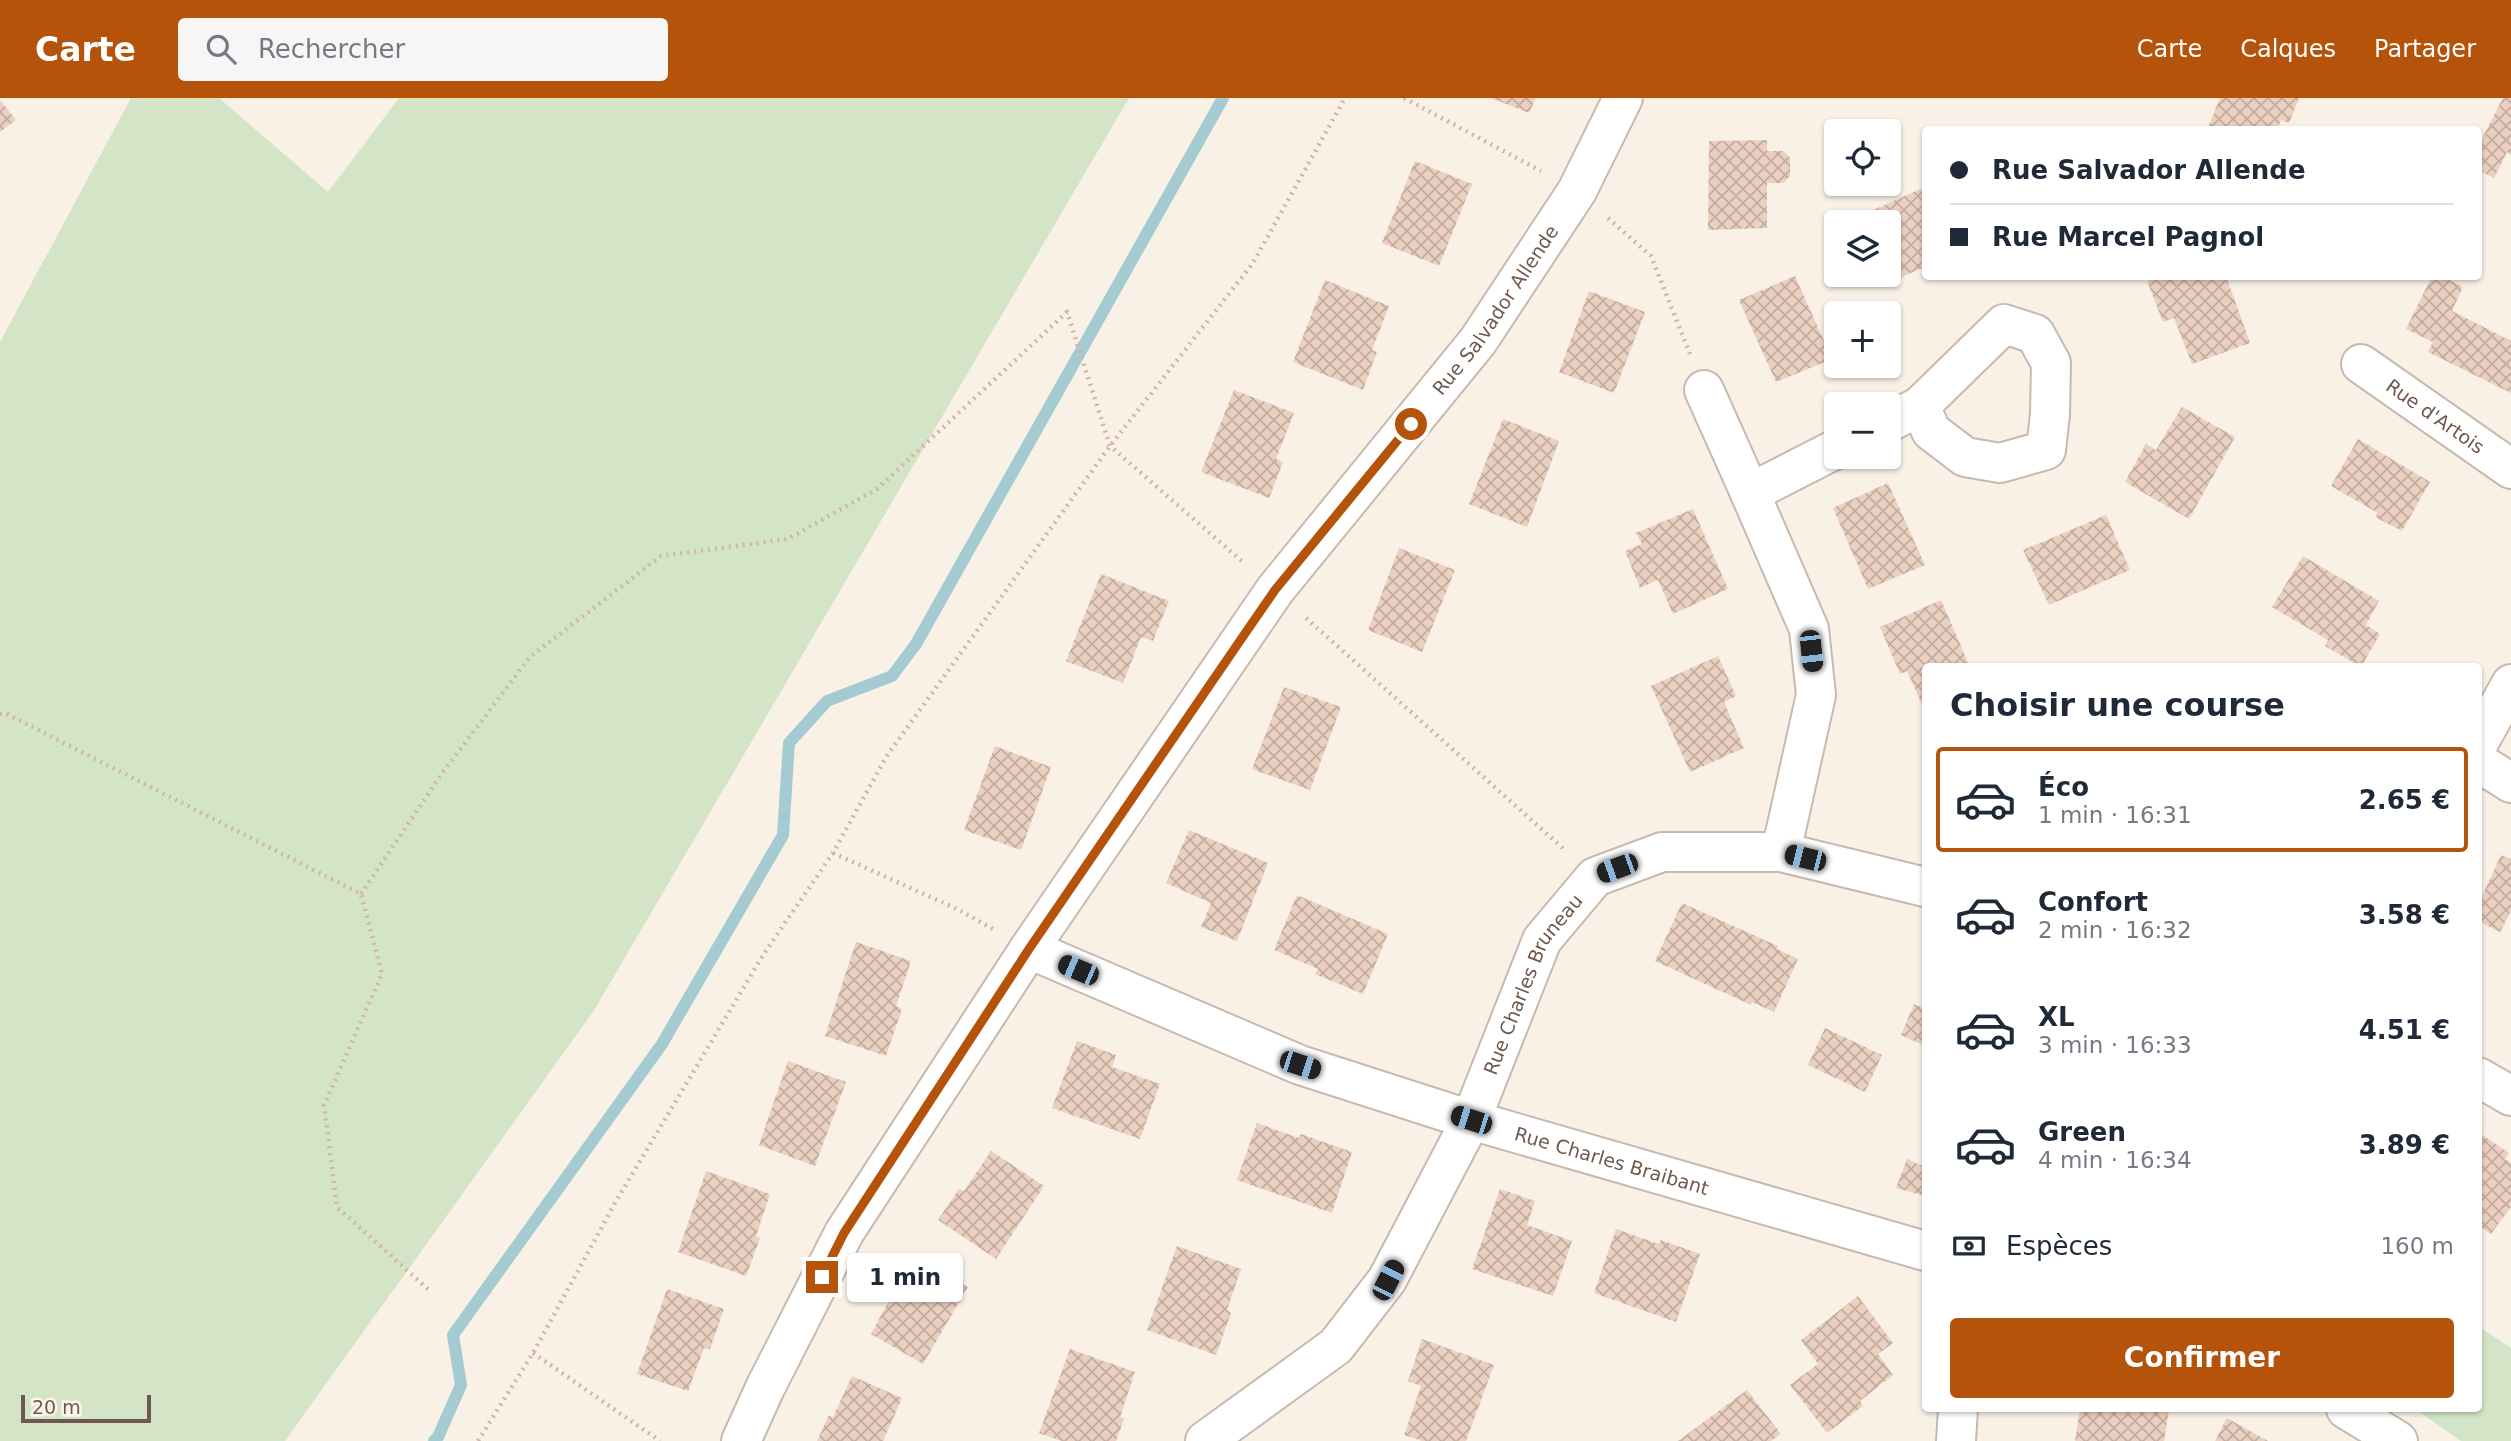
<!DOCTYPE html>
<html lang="fr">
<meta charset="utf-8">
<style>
:root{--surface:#fff;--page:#f6f6f7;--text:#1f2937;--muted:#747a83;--line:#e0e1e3;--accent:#b45309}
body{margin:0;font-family:"DejaVu Sans",sans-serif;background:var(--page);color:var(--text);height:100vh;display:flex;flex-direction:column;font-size:26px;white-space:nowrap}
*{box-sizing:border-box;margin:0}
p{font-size:23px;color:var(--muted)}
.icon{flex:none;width:38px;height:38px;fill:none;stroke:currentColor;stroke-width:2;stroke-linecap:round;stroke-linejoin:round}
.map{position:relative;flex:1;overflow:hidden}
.panel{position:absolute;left:1922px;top:565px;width:560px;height:749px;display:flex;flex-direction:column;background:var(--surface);border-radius:7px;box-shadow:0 2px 5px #0004}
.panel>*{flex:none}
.hud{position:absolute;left:1922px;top:28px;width:560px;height:154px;border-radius:7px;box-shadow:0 2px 5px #0004;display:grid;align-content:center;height:154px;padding:0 28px;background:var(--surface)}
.controls{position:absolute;left:1824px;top:21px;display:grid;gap:14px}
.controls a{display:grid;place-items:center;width:77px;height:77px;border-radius:7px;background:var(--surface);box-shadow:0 2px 5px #0004;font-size:35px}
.scale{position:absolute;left:21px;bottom:18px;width:130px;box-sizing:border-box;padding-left:7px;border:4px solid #6f594e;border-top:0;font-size:19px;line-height:24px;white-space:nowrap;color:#6f594e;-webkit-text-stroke:5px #fdf5eb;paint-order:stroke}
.end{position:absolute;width:32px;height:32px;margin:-16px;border:9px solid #b45309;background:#fff;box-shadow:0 0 0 4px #fff}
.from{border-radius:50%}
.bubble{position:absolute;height:49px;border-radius:7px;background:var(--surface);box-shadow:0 2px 5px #0004;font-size:23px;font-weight:800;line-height:49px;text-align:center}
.car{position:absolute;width:21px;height:42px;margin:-21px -10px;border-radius:9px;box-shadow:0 0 5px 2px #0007;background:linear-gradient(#222 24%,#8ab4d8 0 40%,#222 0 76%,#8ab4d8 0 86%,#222 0)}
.hud b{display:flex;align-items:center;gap:24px;height:66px;font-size:26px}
.hud b+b{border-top:2px solid var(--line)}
.hud i{width:18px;height:18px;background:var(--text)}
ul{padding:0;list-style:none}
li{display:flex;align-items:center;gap:21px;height:105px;margin:0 14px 10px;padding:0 14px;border:4px solid transparent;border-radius:7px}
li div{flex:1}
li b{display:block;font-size:26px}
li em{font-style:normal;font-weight:800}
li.current{border-color:var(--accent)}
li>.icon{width:63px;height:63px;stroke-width:1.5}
h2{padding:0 28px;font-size:32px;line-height:84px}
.pay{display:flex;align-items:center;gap:18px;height:77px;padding:0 28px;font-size:26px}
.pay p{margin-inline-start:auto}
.button{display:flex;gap:14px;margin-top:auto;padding:14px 28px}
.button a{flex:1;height:80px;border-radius:7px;background:var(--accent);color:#fff;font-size:28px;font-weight:800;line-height:80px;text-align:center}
header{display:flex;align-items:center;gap:42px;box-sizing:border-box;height:98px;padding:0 35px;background:var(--accent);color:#fff}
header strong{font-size:33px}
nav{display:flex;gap:38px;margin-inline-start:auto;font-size:24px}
.search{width:490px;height:63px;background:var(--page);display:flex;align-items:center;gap:18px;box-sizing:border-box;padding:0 24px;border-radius:7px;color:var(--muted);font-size:26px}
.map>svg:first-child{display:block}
</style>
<header>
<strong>Carte</strong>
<div class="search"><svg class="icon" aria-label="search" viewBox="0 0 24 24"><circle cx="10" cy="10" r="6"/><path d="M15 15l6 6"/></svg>Rechercher</div>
<nav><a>Carte</a><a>Calques</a><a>Partager</a></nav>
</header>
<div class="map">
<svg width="2511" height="1343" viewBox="0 0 2511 1343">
<defs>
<pattern id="building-cross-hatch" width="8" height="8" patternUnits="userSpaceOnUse" patternTransform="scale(1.75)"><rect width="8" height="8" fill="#ebd0c1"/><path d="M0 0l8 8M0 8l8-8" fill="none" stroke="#c3ac9f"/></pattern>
</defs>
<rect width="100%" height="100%" fill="#f9f1e6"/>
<g fill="#d3e5c6">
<path d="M131,0H219L328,94L399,0H1129L593,914L285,1343H0V244Z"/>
<path d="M2478,1228L2511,1250V1343H2461L2415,1311H2478Z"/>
</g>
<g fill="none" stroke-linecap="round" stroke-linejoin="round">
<path stroke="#a4cbd1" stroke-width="12" d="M434,1343L438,1339L461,1287L453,1237L662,946L783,737L789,645L827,603L892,578L916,546L1223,0"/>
</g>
<g fill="url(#building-cross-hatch)">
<path d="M1491,0H1536L1529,15Z"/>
<path d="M2220,0H2299L2289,25L2281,22L2277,32H2207Z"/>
<path d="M2503,0H2511V57L2507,54L2494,80L2478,72V48Z"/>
<path d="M0,2L16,22L0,34Z"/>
<path d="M1767,42V53H1784L1790,60V78L1783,85H1767V130L1708,132L1709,43Z"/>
<path d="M1415,63L1472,86L1439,168L1382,145Z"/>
<path d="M1925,89V169L1899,180L1888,157V124H1873L1869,114Z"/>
<path d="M1795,178L1832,261L1776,284L1739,202Z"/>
<path d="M2161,178H2226L2250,245L2192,266L2174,220L2163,224L2147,183Z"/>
<path d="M2432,178H2442L2463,189L2452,213L2511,243V295L2428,254L2433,244L2406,231Z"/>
<path d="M1325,182L1389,208L1372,252L1377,254L1363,292L1293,264Z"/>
<path d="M1589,193L1645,214L1614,295L1559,274Z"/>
<path d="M1234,292L1294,315L1276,361L1283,364L1269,400L1201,374Z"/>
<path d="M2182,309L2235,339L2189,421L2125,384L2146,346L2156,352Z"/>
<path d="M1503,321L1559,343L1527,429L1469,406Z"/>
<path d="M2358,341L2430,384L2402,433L2375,419L2378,415L2331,388Z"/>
<path d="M1888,385L1925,467L1868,491L1833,410Z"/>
<path d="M1693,411L1728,491L1673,516L1658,482L1640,490L1625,453L1642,446L1636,435Z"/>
<path d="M2106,417L2130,472L2049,507L2023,452Z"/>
<path d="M1399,450L1455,472L1422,554L1368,532Z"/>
<path d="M2303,458L2379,503L2366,527L2380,536L2361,569L2325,548L2328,542L2272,509Z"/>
<path d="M1101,476L1169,503L1153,543L1141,539L1123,585L1066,563Z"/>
<path d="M1941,502L1970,569H1925V613L1907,573L1900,576L1880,529Z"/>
<path d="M1718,558L1736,598L1724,604L1744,650L1690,674L1651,588Z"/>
<path d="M1284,589L1341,609L1310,692L1252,671Z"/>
<path d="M995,648L1051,669L1021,752L964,732Z"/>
<path d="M1189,732L1268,765L1237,843L1201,829L1211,805L1166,785Z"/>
<path d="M2501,757L2511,761V813L2500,834L2478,823V807Z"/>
<path d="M1297,797L1388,836L1363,896L1315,876L1318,871L1274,852Z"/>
<path d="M1682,805L1778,848L1777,851L1798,861L1774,914L1752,904L1751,907L1655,863Z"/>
<path d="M856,844L911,863L896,908L902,911L886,958L825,938Z"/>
<path d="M1914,906L1925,911V948L1901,937Z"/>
<path d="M1825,930L1882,957L1865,994L1808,967Z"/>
<path d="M1077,943L1116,957L1112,969L1160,986L1140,1041L1052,1010Z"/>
<path d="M788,963L846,984L815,1068L759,1047Z"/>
<path d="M1257,1025L1299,1040L1301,1036L1352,1054L1332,1115L1237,1082Z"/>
<path d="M2478,1034L2509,1055L2505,1061L2511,1065V1109L2491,1136L2478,1128Z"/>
<path d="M991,1053L1044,1088L996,1161L938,1122L959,1091L964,1093Z"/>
<path d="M1907,1061L1925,1069V1098L1896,1090Z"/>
<path d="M706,1073L770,1096L756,1138L760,1140L746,1178L678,1154Z"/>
<path d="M1500,1091L1535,1103L1527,1127L1572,1143L1553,1198L1472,1171Z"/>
<path d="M1616,1131L1659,1146L1661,1142L1700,1156L1676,1224L1594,1195Z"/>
<path d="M1177,1148L1241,1171L1227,1212L1231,1215L1216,1257L1147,1232Z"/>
<path d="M920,1162L968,1189L923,1266L871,1236L892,1197L898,1200Z"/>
<path d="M667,1191L724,1211L710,1251L704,1250L688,1293L637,1276Z"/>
<path d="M1858,1198L1893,1245L1878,1256L1893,1277L1860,1303L1863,1308L1827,1335L1790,1287L1818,1266L1801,1242Z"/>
<path d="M1422,1241L1494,1267L1466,1343H1422L1404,1337L1421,1288L1408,1283Z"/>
<path d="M1070,1251L1135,1274L1120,1319L1124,1321L1116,1343H1061L1039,1335Z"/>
<path d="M852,1278L902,1300L883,1343H817L829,1317L833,1319Z"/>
<path d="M1747,1292L1781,1336L1771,1343H1678Z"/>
<path d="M2080,1311H2169L2164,1343H2075Z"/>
<path d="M2227,1320L2268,1343H2215Z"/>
</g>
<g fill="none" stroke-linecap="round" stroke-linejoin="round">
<defs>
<g id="minor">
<path id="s1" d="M2361,266L2511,371"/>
<path d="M1704,292L1750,395"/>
<path d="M1888,325L1920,308L2004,226L2035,236L2051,265L2050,316L2046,352L2000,365L1965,359L1931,333L1920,308"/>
<path d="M2478,646L2511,586"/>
<path d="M2478,664L2511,685"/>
<path d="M1781,754L1816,597L1809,531L1750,395L1836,351"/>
<path id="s2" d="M1029,851L1300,967L1471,1022L1925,1153"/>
<path d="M2478,979L2511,998"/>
<path d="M2346,1311L2398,1343"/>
<path id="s3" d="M741,1343L765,1290L844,1135L1029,851L1275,492L1478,243L1577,93L1623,0"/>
<path id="s4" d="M1205,1343L1336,1248L1387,1182L1471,1022L1542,842L1595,779L1662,754H1781L1925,789"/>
<path d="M1956,1343L1958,1311"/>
</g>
</defs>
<use href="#minor" stroke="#c9b9ad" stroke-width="42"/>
<g stroke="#d0b4a4" stroke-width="4.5" stroke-dasharray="2 5" stroke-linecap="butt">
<path d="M1404,0L1541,73"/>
<path d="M1608,120L1651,158L1690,256"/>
<path d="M1306,520L1565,752"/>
<path d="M0,616L5,615L361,796L382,876L324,1007L337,1109L429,1192"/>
<path d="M833,755L957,811L993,831"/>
<path d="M361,796L443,674L530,559L661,458L788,441L877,391L1067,214L1110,348L1245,466"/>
<path d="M533,1255L660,1343"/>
<path d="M478,1343L533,1255L615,1105L763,857L833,755L886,659L1110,348L1253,165L1345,0"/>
</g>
<use href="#minor" stroke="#fff" stroke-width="38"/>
</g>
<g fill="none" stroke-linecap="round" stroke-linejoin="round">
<path stroke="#b45309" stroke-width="9" d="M822,1179L844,1135L1029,851L1246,534L1275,492L1411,326"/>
</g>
<g text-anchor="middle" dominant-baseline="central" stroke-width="7" stroke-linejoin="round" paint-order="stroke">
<g font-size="19" fill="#6f594e" stroke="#fdf5eb">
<text stroke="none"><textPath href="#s3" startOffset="1363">Rue Salvador Allende</textPath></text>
<text stroke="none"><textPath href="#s1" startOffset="91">Rue d'Artois</textPath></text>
<text stroke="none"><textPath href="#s4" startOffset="576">Rue Charles Bruneau</textPath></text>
<text stroke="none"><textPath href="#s2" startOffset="621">Rue Charles Braibant</textPath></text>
</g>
</g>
</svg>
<div class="controls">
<a><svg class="icon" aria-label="locate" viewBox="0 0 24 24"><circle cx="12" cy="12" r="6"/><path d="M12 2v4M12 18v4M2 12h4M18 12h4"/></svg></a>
<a><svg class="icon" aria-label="layers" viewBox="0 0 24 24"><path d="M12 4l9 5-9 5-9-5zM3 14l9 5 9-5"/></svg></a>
<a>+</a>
<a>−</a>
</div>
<div class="scale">20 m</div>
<i class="end from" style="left:1411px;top:326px"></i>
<i class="end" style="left:822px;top:1179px"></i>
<div class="bubble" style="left:847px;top:1155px;width:116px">1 min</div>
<i class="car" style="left:1811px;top:553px;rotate:174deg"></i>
<i class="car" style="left:1805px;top:760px;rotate:284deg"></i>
<i class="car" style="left:1617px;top:770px;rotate:250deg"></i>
<i class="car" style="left:1078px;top:872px;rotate:293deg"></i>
<i class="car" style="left:1300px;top:967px;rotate:108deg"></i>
<i class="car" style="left:1471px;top:1022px;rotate:288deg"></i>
<i class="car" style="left:1388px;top:1182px;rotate:27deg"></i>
<div class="hud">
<b><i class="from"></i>Rue Salvador Allende</b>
<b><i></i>Rue Marcel Pagnol</b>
</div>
<section class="panel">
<h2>Choisir une course</h2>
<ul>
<li class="current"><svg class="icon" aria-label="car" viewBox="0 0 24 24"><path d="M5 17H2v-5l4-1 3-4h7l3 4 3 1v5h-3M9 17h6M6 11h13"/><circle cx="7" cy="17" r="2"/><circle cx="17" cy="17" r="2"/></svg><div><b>Éco</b><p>1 min · 16:31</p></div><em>2.65 €</em></li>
<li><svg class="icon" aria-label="car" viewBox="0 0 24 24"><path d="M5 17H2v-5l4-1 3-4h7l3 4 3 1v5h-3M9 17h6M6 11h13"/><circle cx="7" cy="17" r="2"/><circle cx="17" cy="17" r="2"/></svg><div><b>Confort</b><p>2 min · 16:32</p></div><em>3.58 €</em></li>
<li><svg class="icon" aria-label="car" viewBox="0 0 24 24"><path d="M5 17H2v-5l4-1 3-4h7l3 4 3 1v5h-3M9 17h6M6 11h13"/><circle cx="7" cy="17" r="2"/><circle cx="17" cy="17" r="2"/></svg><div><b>XL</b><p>3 min · 16:33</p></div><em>4.51 €</em></li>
<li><svg class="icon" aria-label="car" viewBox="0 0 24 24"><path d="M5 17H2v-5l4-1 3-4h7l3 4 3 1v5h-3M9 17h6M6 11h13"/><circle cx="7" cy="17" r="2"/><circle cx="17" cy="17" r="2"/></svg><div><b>Green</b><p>4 min · 16:34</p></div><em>3.89 €</em></li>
</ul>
<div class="pay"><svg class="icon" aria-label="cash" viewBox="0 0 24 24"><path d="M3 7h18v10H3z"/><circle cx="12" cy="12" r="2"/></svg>Espèces<p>160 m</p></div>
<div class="button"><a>Confirmer</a></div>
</section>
</div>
